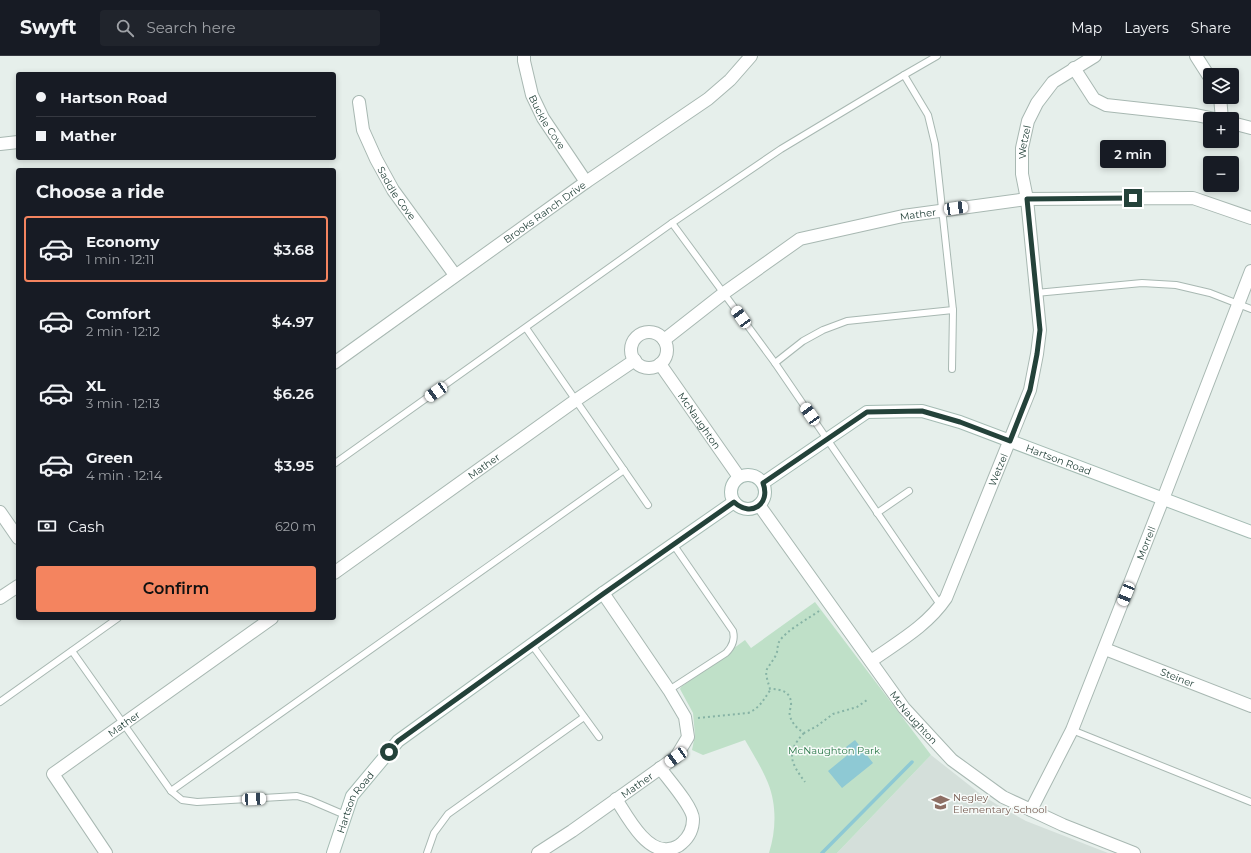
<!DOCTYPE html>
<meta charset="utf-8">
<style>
:root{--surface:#171b24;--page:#20242c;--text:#f1f3f6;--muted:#9ea1a6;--line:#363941;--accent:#f4845f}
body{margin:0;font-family:Montserrat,sans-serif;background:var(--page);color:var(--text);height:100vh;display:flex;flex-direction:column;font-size:15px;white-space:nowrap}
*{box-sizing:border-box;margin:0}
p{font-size:13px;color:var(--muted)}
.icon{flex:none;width:22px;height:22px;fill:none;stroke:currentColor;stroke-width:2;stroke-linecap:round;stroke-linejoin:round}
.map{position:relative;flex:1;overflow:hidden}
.details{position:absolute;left:16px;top:112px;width:320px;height:452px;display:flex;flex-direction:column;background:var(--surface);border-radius:4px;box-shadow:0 2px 6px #0003}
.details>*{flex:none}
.banner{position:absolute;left:16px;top:16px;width:320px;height:88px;border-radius:4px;box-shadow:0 2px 6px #0003;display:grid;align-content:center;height:88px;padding:0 20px;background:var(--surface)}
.fabs{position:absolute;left:1203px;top:12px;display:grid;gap:8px}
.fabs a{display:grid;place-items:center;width:36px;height:36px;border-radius:4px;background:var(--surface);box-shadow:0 2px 6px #0003;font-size:20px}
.end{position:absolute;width:18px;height:18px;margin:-9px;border:5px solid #24423a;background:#fff;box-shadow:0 0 0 2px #fff}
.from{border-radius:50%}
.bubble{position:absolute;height:28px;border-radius:4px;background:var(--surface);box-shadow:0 2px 6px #0003;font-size:13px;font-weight:600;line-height:28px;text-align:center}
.car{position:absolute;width:12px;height:24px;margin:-12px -6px;border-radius:5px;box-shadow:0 0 3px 1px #0007;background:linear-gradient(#fff 24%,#345 0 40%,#fff 0 76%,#345 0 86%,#fff 0)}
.banner b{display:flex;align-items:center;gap:14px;height:38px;font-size:15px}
.banner b+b{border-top:1px solid var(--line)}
.banner i{width:10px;height:10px;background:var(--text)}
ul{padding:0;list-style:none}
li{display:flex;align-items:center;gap:12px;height:66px;margin:0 8px 6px;padding:0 12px;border:2px solid transparent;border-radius:4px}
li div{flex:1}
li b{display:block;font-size:15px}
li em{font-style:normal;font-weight:600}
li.on{border-color:var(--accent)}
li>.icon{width:36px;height:36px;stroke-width:1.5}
h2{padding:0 20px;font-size:18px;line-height:48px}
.pay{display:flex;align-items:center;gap:10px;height:44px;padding:0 20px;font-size:15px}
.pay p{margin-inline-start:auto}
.button{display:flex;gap:8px;margin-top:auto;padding:8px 20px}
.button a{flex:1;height:46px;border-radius:4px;background:var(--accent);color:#111;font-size:16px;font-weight:600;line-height:46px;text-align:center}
header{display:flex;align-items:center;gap:24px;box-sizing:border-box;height:56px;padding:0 20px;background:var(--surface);border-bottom:1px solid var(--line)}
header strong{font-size:19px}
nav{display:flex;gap:22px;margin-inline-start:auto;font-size:14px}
.search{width:280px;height:36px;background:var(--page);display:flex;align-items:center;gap:10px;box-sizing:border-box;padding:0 14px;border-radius:4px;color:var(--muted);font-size:15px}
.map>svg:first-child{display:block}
</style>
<header>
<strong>Swyft</strong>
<div class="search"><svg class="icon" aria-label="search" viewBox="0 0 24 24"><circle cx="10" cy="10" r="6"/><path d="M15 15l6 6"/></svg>Search here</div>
<nav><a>Map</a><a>Layers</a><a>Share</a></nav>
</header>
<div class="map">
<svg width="1251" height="797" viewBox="0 0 1251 797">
<rect width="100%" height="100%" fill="#e6efeb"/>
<path fill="#d4dfda" d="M931,699L983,740L1006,754L1026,765L1108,797H837Z"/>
<path fill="#bfe0c8" d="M815,546L931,699L837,797H769C776,775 777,749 768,727C762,712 753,698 745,684L703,699L692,694L695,679L693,657L680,633L681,631L745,584L751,592Z"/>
<path fill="#8ec9d4" d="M855,684L873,707L842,732L828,715L850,697L846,691Z"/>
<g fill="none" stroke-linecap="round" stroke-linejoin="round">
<path stroke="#8ec9d4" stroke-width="3.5" d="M822,797L912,706"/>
<defs>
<g id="lane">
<path d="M904,19L928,59L935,88L953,254L952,313"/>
<path d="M672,167L775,307L941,550"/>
<path d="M1036,237L1142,227L1176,229L1210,237L1251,253"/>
<path d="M526,272L648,449"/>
<path d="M775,307L803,285L823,274L847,265L953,254"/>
<path d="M334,408L672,167L781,93L904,19L937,0"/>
<path d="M877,457L909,435"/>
<path d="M532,589L599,681"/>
<path d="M72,595L171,735L182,744L197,746L297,740L310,744L345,759"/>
<path d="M669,634L726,597C732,591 735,583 733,575L673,488"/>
<path d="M0,646L118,562"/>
<path d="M1072,674L1251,746"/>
<path d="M171,735L624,414"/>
<path d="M427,797L434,777L448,758L584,661"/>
</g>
<g id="street">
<path id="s1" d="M524,0V5L532,39L543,62L586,126"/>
<path d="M1196,0L1210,22"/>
<path d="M1074,12L1094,43L1106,49L1196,59L1215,63"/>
<path d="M1220,41L1222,63"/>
<path id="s2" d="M359,46L363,74L376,103L393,134L455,219"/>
<path d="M1232,67L1251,72"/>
<path d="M0,88L18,86"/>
<circle cx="649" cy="294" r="18"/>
<path id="s3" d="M664,284L724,237L800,183L903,160L1027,143L1193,142L1251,162"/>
<path id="s4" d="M334,307L586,126L708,43L730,24L751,0"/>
<path id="s5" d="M660,308L739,421"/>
<path id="s6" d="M759,449L904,652L952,704L1003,741L1063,769L1134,797"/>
<path d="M0,456L18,482"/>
<path id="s7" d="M334,517L576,344L635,304"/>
<path d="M0,542L18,530"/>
<path id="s8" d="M1105,593L1251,650"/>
<path id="s9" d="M871,605C898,586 927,570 946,542L1030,334L1037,298L1040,274L1027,143L1022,118V92L1028,65L1037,47L1053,26L1095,0"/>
<path d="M616,743C627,760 646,797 669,793C675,792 678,791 682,787C689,781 693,773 693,763C693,751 668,723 660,712"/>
<path id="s10" d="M1031,754L1072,674L1163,443L1251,215"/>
<path id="s11" d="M106,797L53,718L272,562"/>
<path id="s12" d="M538,797L572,775L676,701L688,681L685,661L669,634L603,537"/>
</g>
<g id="secondary">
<circle cx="748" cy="436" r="17"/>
<path id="s13" d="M763,427L867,356L922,355L960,366L1251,476"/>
<path id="s14" d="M333,797L352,740L398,685L603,537L734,446"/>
</g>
</defs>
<use href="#lane" stroke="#a8b8b2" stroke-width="8"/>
<use href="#street" stroke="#a8b8b2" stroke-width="14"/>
<use href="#secondary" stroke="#a4bbb3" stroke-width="14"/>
<g stroke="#86b3a5" stroke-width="2" stroke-dasharray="2 3" stroke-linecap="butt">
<path d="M819,555C808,563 785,575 779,586C777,590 778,595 776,599C766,617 763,610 770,633C782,633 792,636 791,650C790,654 789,657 790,660C792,668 798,673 804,677L817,670L833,658L857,651L867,644"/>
<path d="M698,662L748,657C760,652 764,643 771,633"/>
<path d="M804,677C785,697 791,707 805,726"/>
</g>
<use href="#lane" stroke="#fff" stroke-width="6"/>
<use href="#street" stroke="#fff" stroke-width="12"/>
<use href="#secondary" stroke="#fff" stroke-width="12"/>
</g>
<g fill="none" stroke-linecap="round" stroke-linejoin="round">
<path stroke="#24423a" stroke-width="5" d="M389,696L398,685L603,538L734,446C751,462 771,448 763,427L867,356L922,355L960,366L1010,385L1030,334L1037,298L1040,274L1027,143L1133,142"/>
</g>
<defs>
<symbol id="school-bare" viewBox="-9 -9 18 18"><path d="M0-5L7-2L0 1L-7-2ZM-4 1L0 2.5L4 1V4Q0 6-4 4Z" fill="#8d6e63" stroke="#f7fbf9" stroke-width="2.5" paint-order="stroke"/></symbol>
</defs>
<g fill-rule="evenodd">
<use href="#school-bare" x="928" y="734" width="25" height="25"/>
</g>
<g text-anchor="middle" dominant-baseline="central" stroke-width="3" stroke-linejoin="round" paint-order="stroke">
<g font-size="10" fill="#24423a" stroke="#f7fbf9">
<text stroke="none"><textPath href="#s1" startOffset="71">Buckle Cove</textPath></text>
<text stroke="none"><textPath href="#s9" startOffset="573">Wetzel</textPath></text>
<text stroke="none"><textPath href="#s2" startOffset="100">Saddle Cove</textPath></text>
<text stroke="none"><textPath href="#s4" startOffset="259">Brooks Ranch Drive</textPath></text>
<text stroke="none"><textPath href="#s3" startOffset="290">Mather</textPath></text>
<text stroke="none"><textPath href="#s5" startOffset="69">McNaughton</textPath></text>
<text stroke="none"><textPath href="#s13" startOffset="326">Hartson Road</textPath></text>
<text stroke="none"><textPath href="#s7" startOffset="184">Mather</textPath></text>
<text stroke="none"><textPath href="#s9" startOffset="237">Wetzel</textPath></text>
<text stroke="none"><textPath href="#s10" startOffset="291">Morrell</textPath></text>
<text stroke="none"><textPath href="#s8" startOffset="78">Steiner</textPath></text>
<text stroke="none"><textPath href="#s6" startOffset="263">McNaughton</textPath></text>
<text stroke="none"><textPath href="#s11" startOffset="182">Mather</textPath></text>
<text stroke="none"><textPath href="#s12" startOffset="120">Mather</textPath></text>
<text stroke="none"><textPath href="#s14" startOffset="56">Hartson Road</textPath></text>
</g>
<g font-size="10" fill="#2d7a4b" stroke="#f7fbf9">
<text x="834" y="694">McNaughton Park</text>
</g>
<g font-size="10" fill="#785e54" stroke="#f7fbf9" text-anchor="start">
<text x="953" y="741">Negley<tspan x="953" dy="12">Elementary School</tspan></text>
</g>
</g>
</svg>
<div class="fabs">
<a><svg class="icon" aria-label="layers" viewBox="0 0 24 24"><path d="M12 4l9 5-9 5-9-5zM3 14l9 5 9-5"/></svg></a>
<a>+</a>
<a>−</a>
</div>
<i class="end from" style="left:389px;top:696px"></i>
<i class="end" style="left:1133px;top:142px"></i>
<div class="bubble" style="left:1100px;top:84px;width:66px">2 min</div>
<i class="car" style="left:956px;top:152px;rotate:82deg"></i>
<i class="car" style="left:741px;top:261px;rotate:324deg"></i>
<i class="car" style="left:436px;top:336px;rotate:235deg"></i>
<i class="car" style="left:810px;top:358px;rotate:325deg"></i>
<i class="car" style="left:1126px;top:538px;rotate:202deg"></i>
<i class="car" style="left:676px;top:701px;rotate:235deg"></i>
<i class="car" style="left:254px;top:743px;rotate:87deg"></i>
<div class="banner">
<b><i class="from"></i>Hartson Road</b>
<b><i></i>Mather</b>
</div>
<section class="details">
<h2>Choose a ride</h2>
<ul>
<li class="on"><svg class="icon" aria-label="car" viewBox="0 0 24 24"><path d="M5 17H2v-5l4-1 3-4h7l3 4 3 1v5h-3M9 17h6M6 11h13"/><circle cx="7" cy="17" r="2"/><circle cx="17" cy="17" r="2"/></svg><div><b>Economy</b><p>1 min · 12:11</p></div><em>$3.68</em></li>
<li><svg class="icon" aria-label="car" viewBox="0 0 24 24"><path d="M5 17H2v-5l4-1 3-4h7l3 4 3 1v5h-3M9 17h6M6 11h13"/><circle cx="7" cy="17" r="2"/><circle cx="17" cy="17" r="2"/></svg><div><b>Comfort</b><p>2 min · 12:12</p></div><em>$4.97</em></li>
<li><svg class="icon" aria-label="car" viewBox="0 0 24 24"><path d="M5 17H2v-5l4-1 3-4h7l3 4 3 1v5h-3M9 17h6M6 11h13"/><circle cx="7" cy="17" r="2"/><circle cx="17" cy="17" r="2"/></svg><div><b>XL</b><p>3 min · 12:13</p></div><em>$6.26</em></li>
<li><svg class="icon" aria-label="car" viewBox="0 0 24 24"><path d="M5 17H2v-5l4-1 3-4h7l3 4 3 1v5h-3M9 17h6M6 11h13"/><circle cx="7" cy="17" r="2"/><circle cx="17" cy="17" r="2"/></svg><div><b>Green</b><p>4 min · 12:14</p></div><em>$3.95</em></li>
</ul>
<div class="pay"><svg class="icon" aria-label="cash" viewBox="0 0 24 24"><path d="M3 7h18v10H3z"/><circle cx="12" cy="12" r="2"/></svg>Cash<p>620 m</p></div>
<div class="button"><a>Confirm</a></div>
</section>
</div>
